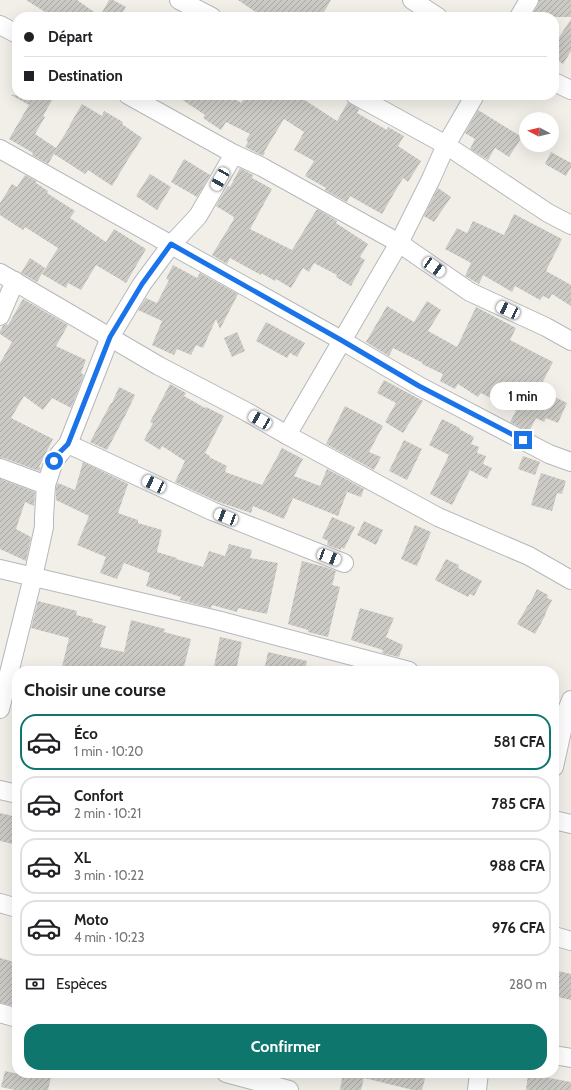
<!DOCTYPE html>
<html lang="fr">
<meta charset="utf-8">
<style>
:root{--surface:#fff;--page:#f2f2f2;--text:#202124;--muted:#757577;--line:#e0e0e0;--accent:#0f766e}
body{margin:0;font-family:Cabin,sans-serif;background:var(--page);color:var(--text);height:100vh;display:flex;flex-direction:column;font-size:15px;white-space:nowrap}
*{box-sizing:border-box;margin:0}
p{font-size:13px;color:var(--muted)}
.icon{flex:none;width:22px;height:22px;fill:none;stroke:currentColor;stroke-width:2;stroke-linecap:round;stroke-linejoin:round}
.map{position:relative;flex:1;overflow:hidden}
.drawer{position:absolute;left:12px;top:666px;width:547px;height:412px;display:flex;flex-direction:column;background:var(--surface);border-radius:16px;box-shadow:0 4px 16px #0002}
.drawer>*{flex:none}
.hud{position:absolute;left:12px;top:12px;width:547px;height:88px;border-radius:16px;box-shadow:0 4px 16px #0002;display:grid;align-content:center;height:88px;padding:0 12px;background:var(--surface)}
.needle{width:26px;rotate:277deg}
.fabs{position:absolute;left:519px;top:112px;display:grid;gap:8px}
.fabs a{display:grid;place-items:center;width:40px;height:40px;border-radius:50%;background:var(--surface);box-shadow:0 4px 16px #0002;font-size:20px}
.end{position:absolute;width:18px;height:18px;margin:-9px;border:5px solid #1a73e8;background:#fff;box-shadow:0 0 0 2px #fff}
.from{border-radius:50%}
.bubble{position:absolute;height:28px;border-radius:14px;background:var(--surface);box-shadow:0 4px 16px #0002;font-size:13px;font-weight:700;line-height:28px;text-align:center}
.car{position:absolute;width:12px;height:24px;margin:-12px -6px;border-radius:5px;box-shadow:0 0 3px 1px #0007;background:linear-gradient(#fff 24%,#345 0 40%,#fff 0 76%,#345 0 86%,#fff 0)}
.hud b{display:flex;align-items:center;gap:14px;height:38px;font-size:15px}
.hud b+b{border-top:1px solid var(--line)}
.hud i{width:10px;height:10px;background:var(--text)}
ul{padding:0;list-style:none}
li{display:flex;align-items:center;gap:12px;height:56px;margin:0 8px 6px;padding:0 4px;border:2px solid var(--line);border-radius:16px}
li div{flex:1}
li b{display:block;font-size:15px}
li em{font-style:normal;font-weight:700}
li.active{border-color:var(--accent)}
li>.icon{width:36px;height:36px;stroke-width:1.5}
h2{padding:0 12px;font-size:18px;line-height:48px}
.pay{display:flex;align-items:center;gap:10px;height:44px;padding:0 12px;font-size:15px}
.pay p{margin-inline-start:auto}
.primary-button{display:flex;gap:8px;margin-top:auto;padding:8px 12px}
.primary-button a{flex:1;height:46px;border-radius:16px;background:var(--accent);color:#fff;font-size:16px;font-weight:700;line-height:46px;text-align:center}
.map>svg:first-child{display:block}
</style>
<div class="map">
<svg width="571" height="1090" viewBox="0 0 571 1090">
<defs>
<pattern id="building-hatch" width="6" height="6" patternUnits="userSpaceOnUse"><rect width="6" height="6" fill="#cccac5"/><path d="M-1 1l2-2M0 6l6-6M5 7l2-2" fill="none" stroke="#a9a8a4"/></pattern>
</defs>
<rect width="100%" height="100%" fill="#f1efe8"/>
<g fill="url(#building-hatch)">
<path d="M26,0H77L100,16L109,0H113L126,7L120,17H53Z"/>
<path d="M238,0H331L321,17H263Z"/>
<path d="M539,0H571V17H531L538,5Z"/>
<path d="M571,19V51L563,64L554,58V45Z"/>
<path d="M11,95H55L43,116L45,117L35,134L56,148L70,126H69L82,104L102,116L104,111L123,122L122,124L142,138L127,161L112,186L88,170L85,174L54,154L48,164L32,155L33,153L9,139L29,105Z"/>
<path d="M175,95H229L241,103L246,95H297L337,121L348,102L359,109L357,113L387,130L388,127L404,136L398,146L421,161L408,182L403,178L382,214L350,196L347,202L325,190L326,188L305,176L314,161L294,150L304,132L284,119L264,152L265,153L263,156L245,147L248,142L246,140L250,134L226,122L221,130L203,118L205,115Z"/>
<path d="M478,110L522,137L509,157L495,148L488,160L470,149L475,139L465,133Z"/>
<path d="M551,152L571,163V167L566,176L545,164Z"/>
<path d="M184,159L210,175L197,197L171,182Z"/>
<path d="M240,168L253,175L252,178L272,189L250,229L292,250L317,209L337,221L336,223L368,244L360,257L365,260L351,286L336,277L337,275L314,263L309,272L303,268L291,288L276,279L275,281L261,273V275L230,258L227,264L212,255L234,219H233L234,217L216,206L228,186L230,187Z"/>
<path d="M150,174L171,187L157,210L136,196Z"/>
<path d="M25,175L36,181V183L48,191L47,193L75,211L70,218L106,242L114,229L146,249L126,283L96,265L81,290L68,283L66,288L42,274L58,248L25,227L23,230L0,215V203L12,184L17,187Z"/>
<path d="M438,188L451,197L434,222L424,216Z"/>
<path d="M514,214L562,239L546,271L571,285V306L552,294L549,299L543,296L540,300L515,286L512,292L483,275L479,284L465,276L471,263L445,249L457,228L467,233L473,221L504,235Z"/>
<path d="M30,258L45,268L37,282L21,273Z"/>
<path d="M173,265L197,278L200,273L238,294L220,329L216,319L203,348L196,345L191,355L177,349L174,355L152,345L162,321L138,310L146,298L157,303L169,280L166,279Z"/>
<path d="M23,299L68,325L56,346L86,360L81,373L84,375L71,408L52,398L43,410L24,396L11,418L53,439L39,467L41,468L39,471L4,458H0V363L12,342L0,334V331L3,326L7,324L8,325Z"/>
<path d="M427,301L441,310L428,331L457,347L476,307L516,328L510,340L553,362L539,389L567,403L558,423L546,418L544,422L536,418L529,432L510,422L516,411L481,393L478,397L458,384L455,389L440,381L443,374L422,364L423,363L393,348L389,356L366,342L387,306L414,322Z"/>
<path d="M266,322L305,343L297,357L290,353L287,358L256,341Z"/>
<path d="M237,332L245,351L232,357L224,338Z"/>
<path d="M384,380L423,401L403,433L385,422L396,403L377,393Z"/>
<path d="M170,384L186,393L184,396L205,408L206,407L224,416L205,453L210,456L209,457L227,466L225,472L262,485L282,448L303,459L294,476L320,486L327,469L364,489L361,497L347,492L338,516L293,498L284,519L253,506L251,513L216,501L175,482L185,461L162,446L160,450L144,440L153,423L150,422Z"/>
<path d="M119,387L135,395L127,412L107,450L90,442L111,403H112Z"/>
<path d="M345,406L383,426L369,452L381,457L374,470L326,444Z"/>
<path d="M442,419L460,428L459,429L474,437L471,444L479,447L477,453L486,456L483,464L492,468L487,479L470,470L452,505L430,494L449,455L429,445Z"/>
<path d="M404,440L422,449L407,480L389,471Z"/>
<path d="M523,456L540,462L535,475L518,469Z"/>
<path d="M83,462L128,484L118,513L138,520V523L162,530L157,552L177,558L176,559L203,567L209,551L225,556L229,544L252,550L250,558L278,563L267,614L238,608L237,612L212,605L211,608L180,600L181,597L146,586L150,573L124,563L117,579L100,573L106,557L77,545L89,516L56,500V487L58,483L75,490Z"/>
<path d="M541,473L566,481L562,494L557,493L552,511L531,505Z"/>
<path d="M0,479L35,492L34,506L25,502L16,529L31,537L26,561L0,549Z"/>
<path d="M332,517L355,527L344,549L341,547V550L327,545L328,541L322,538Z"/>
<path d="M364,521L383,530L376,545L357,535Z"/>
<path d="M415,525L431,532L417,566L401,559Z"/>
<path d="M446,559L459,565L458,568L482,581L474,596L470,594L468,597L435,580Z"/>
<path d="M302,561L325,567L336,571L332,585L340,587L328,637L308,632V630L288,624Z"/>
<path d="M537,589L548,595L547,598L552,600L545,614H546L535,634L517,624L528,605H529Z"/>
<path d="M38,601L77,611L76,615L93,619L92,622L106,626L100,647L124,652L131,620L165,629L164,632L191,639L183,671H92L76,667L75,671H61L69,638L31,628Z"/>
<path d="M360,608L394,618L386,637L403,645L399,657L382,653L383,650L351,640Z"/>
<path d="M220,637L242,642L236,671H213Z"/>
<path d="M268,652L307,661L305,671H264Z"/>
<path d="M0,813L17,817V845L0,841Z"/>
<path d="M0,958L17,963V1007L0,1003Z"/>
<path d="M554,970L571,974V1000L554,996Z"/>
<path d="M5,1071L14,1073H52L48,1090H15L1,1087Z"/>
<path d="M343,1073H416L426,1075L422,1090H413L364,1078L361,1090H340Z"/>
<path d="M528,1074L571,1082V1090H526Z"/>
</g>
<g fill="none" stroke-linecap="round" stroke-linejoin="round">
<defs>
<g id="minor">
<path d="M179,0L212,17"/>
<path d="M412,0L438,17"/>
<path d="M519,17L529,0"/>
<path d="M0,25L17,34"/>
<path d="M554,82L571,90"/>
<path d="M128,95L234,154L262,167L399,243L470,292L546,327L571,341"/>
<path d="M355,95L446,145L548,213L571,225"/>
<path d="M0,149L341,340L419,386L549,454L571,462"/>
<path d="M0,273L159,366L247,412L287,435L438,517L529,556L571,580"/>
<path d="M0,316L15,281"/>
<path d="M287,435L399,243L431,179L446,145L475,95"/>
<path d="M68,444L212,511L344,563"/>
<path d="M0,468L46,485"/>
<path d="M0,569L217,620L409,671"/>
<path d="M0,709L33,577L44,527V517L46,485L54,461L61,452L68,444L110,337L142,284L171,245L198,216L234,154"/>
<path d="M554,767L566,713L571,700"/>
<path d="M0,790L17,794"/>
<path d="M554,820L571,824"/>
<path d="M0,903L17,908"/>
<path d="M554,936L571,941"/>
<path d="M0,1013L17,1018"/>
<path d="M554,1055L571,1058"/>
<path d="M226,1073L289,1090"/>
<path d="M477,1090L479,1073"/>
</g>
</defs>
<use href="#minor" stroke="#b5b8bc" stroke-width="20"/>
<use href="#minor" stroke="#fff" stroke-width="18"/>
</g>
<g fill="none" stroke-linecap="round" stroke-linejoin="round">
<path stroke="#1a73e8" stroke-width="5" d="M54,461L60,452L68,444L110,337L142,284L171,244L341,340L419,386L523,440"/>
</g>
</svg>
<div class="fabs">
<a><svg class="needle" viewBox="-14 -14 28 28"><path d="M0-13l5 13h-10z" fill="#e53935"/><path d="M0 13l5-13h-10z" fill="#757577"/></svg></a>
</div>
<i class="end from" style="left:54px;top:461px"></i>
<i class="end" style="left:523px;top:440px"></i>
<div class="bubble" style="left:490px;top:382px;width:66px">1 min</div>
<i class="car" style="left:220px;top:179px;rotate:210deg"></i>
<i class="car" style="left:434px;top:267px;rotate:124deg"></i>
<i class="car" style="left:508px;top:310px;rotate:295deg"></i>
<i class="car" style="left:260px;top:420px;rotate:300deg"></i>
<i class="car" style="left:154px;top:484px;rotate:295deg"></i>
<i class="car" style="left:226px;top:517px;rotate:291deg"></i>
<i class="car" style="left:329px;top:557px;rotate:111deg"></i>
<div class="hud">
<b><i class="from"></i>Départ</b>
<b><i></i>Destination</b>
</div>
<section class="drawer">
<h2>Choisir une course</h2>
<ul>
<li class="active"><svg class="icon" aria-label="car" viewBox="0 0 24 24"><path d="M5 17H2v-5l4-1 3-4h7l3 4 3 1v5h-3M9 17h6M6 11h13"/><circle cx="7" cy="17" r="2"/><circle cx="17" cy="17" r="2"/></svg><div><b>Éco</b><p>1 min · 10:20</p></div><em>581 CFA</em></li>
<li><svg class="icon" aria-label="car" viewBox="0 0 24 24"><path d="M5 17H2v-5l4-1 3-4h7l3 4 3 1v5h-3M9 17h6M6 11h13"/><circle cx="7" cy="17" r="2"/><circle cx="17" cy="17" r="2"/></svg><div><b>Confort</b><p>2 min · 10:21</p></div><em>785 CFA</em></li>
<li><svg class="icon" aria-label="car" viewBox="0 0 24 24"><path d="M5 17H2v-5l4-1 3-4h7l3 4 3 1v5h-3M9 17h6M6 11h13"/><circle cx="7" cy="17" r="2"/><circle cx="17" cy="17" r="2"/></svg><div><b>XL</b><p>3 min · 10:22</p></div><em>988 CFA</em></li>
<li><svg class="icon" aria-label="car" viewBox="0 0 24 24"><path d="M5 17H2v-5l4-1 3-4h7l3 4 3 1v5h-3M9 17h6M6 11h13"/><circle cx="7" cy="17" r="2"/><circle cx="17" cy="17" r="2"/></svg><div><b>Moto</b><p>4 min · 10:23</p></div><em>976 CFA</em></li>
</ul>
<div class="pay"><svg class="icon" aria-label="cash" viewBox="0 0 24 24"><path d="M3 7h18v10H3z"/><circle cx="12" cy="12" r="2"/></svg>Espèces<p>280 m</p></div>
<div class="primary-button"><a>Confirmer</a></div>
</section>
</div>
